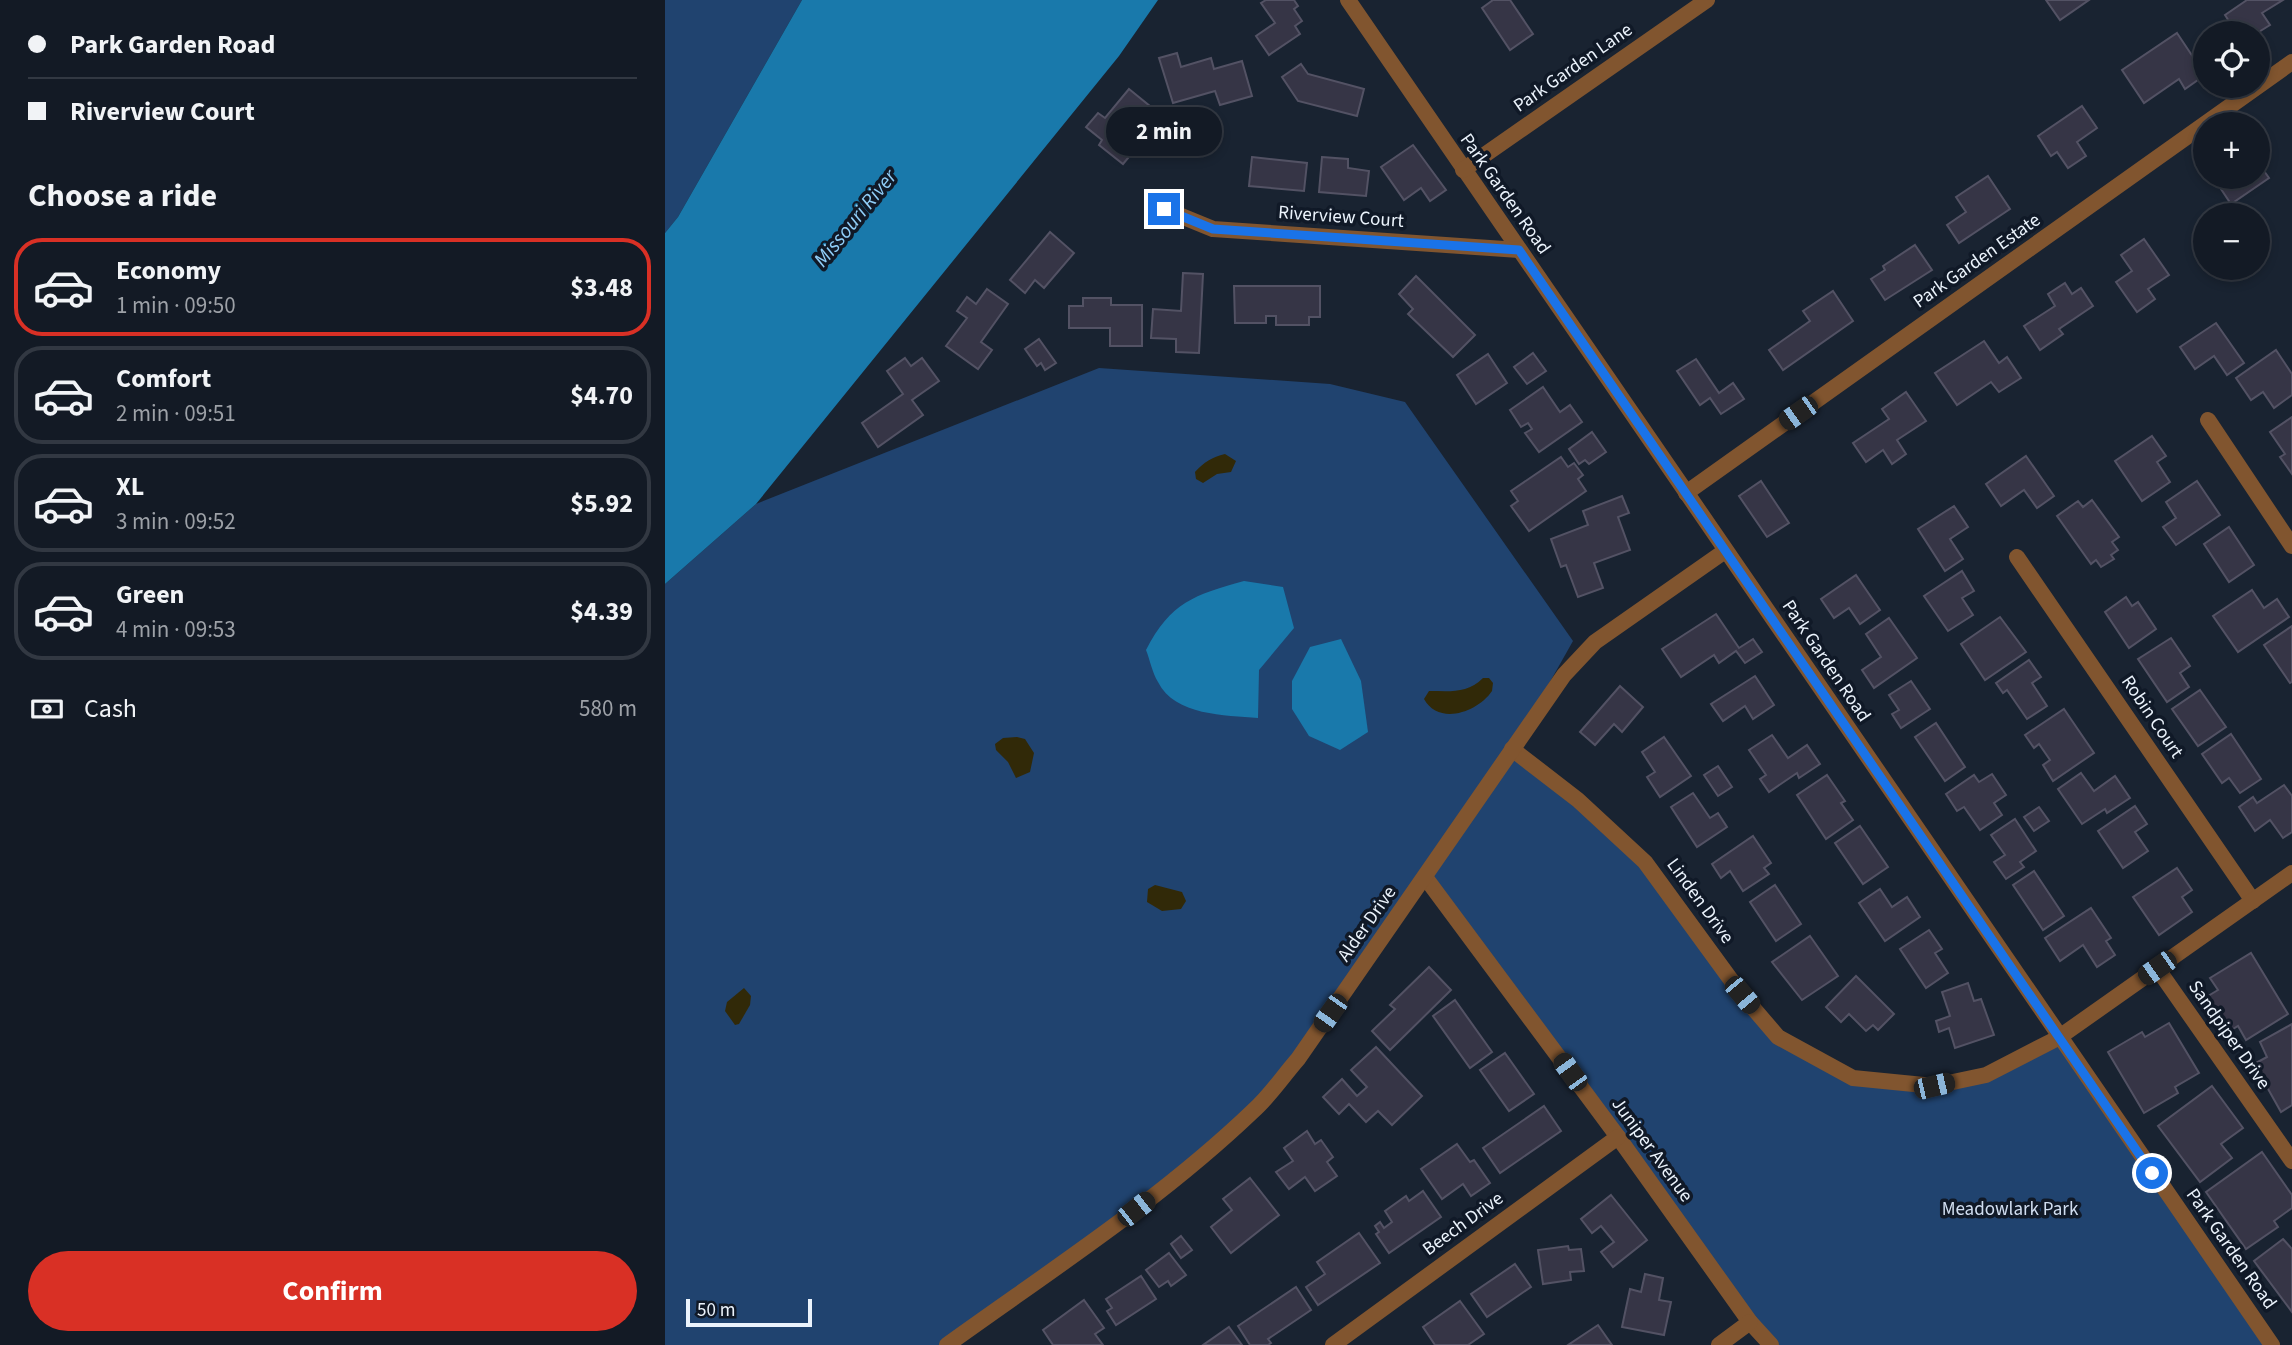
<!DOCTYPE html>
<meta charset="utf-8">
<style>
:root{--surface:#131a25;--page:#1c232d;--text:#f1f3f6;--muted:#9da1a7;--line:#323842;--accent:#d93025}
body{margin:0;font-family:"Source Sans 3",sans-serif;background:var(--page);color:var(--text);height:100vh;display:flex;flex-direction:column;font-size:26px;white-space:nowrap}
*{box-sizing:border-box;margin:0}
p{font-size:23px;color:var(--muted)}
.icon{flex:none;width:38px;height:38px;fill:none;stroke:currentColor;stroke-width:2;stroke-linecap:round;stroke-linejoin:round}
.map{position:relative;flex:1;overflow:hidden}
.details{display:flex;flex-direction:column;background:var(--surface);width:665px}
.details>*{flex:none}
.guide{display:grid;align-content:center;height:154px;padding:0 28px;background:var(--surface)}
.fabs{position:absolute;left:1528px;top:21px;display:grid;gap:14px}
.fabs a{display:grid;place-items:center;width:77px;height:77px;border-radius:50%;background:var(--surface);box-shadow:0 4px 10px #0003,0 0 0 2px var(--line);font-size:35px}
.scale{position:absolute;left:21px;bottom:18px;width:126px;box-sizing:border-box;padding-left:7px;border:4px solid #ebf3fc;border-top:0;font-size:19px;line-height:24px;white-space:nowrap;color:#ebf3fc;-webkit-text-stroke:5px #101927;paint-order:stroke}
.end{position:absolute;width:32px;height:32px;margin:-16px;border:9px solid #1a73e8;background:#fff;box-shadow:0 0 0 4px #fff}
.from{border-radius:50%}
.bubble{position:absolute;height:49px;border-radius:24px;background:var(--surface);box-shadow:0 4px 10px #0003,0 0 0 2px var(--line);font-size:23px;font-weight:700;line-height:49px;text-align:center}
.car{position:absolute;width:21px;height:42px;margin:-21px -10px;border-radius:9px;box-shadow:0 0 5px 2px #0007;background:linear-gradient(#222 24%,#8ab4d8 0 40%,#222 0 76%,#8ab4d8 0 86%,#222 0)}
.guide b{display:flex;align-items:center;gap:24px;height:66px;font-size:26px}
.guide b+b{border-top:2px solid var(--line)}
.guide i{width:18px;height:18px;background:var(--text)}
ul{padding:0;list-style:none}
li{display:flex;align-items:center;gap:21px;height:98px;margin:0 14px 10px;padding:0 14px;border:4px solid var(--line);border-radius:28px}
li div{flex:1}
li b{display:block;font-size:26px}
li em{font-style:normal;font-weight:700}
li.selected{border-color:var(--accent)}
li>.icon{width:63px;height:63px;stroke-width:1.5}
h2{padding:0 28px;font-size:32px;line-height:84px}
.pay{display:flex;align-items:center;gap:18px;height:77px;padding:0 28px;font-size:26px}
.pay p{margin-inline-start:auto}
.primary-button{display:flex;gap:14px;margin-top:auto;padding:14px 28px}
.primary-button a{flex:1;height:80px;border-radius:42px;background:var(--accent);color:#fff;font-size:28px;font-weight:700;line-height:80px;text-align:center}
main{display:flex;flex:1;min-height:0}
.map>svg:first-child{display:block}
</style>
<main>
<section class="details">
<div class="guide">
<b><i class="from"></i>Park Garden Road</b>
<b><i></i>Riverview Court</b>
</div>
<h2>Choose a ride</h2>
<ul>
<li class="selected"><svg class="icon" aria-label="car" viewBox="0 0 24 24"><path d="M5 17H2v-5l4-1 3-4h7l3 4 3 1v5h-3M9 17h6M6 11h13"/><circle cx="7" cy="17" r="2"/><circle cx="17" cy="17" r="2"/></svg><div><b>Economy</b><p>1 min · 09:50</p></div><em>$3.48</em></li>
<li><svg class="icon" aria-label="car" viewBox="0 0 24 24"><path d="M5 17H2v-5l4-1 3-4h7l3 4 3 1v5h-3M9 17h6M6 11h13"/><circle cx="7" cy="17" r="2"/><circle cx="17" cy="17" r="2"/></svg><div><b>Comfort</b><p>2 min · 09:51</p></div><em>$4.70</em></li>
<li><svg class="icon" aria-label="car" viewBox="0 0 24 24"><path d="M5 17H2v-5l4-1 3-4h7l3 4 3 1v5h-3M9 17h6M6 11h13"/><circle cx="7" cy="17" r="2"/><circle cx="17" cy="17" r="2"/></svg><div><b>XL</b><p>3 min · 09:52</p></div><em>$5.92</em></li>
<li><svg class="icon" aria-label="car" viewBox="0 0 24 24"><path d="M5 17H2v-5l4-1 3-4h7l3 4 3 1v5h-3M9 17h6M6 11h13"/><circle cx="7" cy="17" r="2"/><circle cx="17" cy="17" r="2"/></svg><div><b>Green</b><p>4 min · 09:53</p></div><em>$4.39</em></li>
</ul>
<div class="pay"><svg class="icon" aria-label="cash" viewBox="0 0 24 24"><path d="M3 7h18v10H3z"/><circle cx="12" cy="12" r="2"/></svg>Cash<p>580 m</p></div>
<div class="primary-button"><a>Confirm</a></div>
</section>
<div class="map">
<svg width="1627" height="1345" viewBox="0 0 1627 1345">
<rect width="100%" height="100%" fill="#192331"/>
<g fill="#20436f">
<path d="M0,0H137L13,217L0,233Z"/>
<path d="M434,368L665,384L740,402L908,641L847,749L980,862L1112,1037L1188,1077L1269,1086L1321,1074L1393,1038L1607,1345H1106L760,877L590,1109L282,1345H0V584L91,504Z"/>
</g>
<g fill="#312908">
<path d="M560,454L571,461L566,472L552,474L538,483L531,479L530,472C539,462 547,457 560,454Z"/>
<path d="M818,678H824L828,683L827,691C813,712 774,726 759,699L764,691C785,691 802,694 818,678Z"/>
<path d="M352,737L360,739L369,753L365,772L351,778L343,762L331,750L330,744L338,738Z"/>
<path d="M490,885L517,892L521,901L516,909L497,911L482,902L483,889Z"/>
<path d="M79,988L86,996L85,1005L74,1024L70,1025L60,1011L62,1002Z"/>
</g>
<g fill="#1979ab">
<path d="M137,0H493L454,56L91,504L0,584V233L13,217Z"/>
<path d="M579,581L618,587L629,628L594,670L593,718C560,715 510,716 493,682C487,672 485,660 481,650C506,602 529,595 579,581Z"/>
<path d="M676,639L696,681L703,732L675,750L644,736L627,709V681L645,647Z"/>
</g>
<g fill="#363546" stroke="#535264" stroke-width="2">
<path d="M601,0H629L633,6L629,9L637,21L630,26L635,34L604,55L591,36L610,23L596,3Z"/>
<path d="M828,0H845L868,34L845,50L817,8Z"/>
<path d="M1381,0H1424L1395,20Z"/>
<path d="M1582,0H1618L1597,13L1605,25L1592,33H1586L1581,26L1571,32L1560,15Z"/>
<path d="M1512,33L1540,75L1520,89L1514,79L1479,103L1457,70Z"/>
<path d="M512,53L516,67L546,58L549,69L577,61L587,96L555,105L550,91L508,103L494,58Z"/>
<path d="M636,64L643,74L699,89L692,116L633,101L617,77Z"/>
<path d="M464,89L491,111L480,125L470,117L458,132L474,145L458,164L434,145L437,140L421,127L433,113L440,118Z"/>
<path d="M1417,106L1432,128L1412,142L1421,156L1403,168L1392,152L1386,156L1373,136Z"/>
<path d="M748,145L781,190L765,201L756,188L739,200L716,167Z"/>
<path d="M587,157L642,163L639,191L584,186Z"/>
<path d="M657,157L683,159V168L704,171L701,196L654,192Z"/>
<path d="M1592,161L1604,178L1566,204L1548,177H1592Z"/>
<path d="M1323,176L1345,209L1294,243L1282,225L1301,212L1291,197Z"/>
<path d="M385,232L409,253L379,288L370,280L360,293L345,280Z"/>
<path d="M1479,239L1504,275L1483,289L1490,299L1472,312L1451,282L1467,271L1456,255Z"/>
<path d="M1250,245L1267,270L1220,300L1206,279L1220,270L1218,266Z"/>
<path d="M518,273L538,274L534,353L511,352V339L486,338L488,309L516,311Z"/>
<path d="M751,276L810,335L788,357L743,314L748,309L734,294Z"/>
<path d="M1400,283L1407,294L1416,288L1428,306L1394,329L1398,334L1375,350L1359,326L1390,306L1383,294Z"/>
<path d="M569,286H655V317H644V325H611V316H601V323H570Z"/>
<path d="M322,289L343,304L316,342L327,350L313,369L281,346L302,318L292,311L302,297L311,304Z"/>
<path d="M1168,291L1188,321L1118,370L1104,350L1145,321L1138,311Z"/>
<path d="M418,298H446V305H477V346H445V328H404V306H418Z"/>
<path d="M1551,323L1579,363L1562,375L1549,356L1530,369L1515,347Z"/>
<path d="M374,339L391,363L380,370L376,363L372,366L360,349Z"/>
<path d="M1319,341L1334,363L1342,357L1356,378L1334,392L1326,382L1292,405L1270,373Z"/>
<path d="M1611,350L1627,374V395L1609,408L1598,392L1586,400L1571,378Z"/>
<path d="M868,353L881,371L862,384L849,367Z"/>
<path d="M823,354L842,383L811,404L792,375Z"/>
<path d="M240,358L246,366L257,358L274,381L247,400L258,415L213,447L197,423L238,394L222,371Z"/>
<path d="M1031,359L1054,393L1068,383L1079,399L1056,414L1045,398L1035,405L1012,371Z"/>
<path d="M878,387L895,412L905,405L917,422L874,452L860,433L867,429L863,423L856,427L845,410Z"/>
<path d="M1241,392L1261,421L1232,440L1241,454L1227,464L1218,450L1201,462L1188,443L1224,419L1217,409Z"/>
<path d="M1627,417V474L1615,457L1620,454L1605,432Z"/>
<path d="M927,432L941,452L924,464L920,460L914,464L904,449Z"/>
<path d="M1487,436L1501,456L1492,462L1505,482L1477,501L1450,461Z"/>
<path d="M1361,456L1389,496L1372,508L1359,490L1336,506L1321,484Z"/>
<path d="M896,457L903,467L909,463L918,475L913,479L921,491L864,531L846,506L853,501L846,491Z"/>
<path d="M1096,481L1124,523L1102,537L1074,496Z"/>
<path d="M1532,481L1555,515L1511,545L1498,527L1511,518L1501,502Z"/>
<path d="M957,496L964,513L953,517L965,550L929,563L938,588L913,597L901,565L896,567L886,539L923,525L918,511Z"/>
<path d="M1427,500L1454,537L1447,542L1453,550L1446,555L1449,559L1436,567L1431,560L1426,564L1392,516L1413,501L1418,507Z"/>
<path d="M1289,506L1303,527L1285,539L1298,559L1280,571L1253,529Z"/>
<path d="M1564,527L1589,565L1564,582L1539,544Z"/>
<path d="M1297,571L1309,591L1297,598L1308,615L1283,631L1259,596Z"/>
<path d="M1191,575L1215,610L1195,624L1184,608L1169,618L1156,599Z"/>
<path d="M1587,590L1599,608L1612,599L1624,617L1573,652L1548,616Z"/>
<path d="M1461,597L1467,606L1473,602L1491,629L1464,648L1440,612Z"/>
<path d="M1051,614L1074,648L1088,639L1097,652L1080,663L1071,651L1054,663L1049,655L1016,677L997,649Z"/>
<path d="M1335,617L1361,652L1320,680L1296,644Z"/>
<path d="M1224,618L1252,658L1209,688L1197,670L1216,657L1201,634Z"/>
<path d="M1627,626V682L1625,683L1599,645Z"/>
<path d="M1506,638L1525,666L1515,673L1524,687L1502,702L1473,659Z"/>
<path d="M1364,660L1376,677L1367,683L1382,706L1362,719L1342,690L1338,693L1331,683Z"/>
<path d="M1090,676L1109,705L1088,719L1080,706L1058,721L1046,704Z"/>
<path d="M1246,681L1265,709L1236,728L1227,714L1234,710L1224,695Z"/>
<path d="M955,686L978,707L957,732L949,724L930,745L915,732Z"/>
<path d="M1535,690L1561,727L1533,746L1507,709Z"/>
<path d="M1399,709L1429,753L1388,781L1378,765L1385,760L1374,744L1369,748L1360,735Z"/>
<path d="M1271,723L1300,767L1280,781L1250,737Z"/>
<path d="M1566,734L1596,779L1575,793L1564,778L1557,783L1537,754Z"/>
<path d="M1107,735L1123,758L1142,745L1155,764L1134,778L1132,773L1104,792L1095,779L1101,775L1084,750Z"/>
<path d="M999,737L1026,776L995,797L982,777L990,772L977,752Z"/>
<path d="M1053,766L1067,787L1053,796L1039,775Z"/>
<path d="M1416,773L1429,791L1450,776L1465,798L1442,813L1440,809L1417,824L1393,789Z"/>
<path d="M1327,774L1341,795L1329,803L1337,815L1315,830L1299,807L1292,811L1281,794L1309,775L1314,782Z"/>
<path d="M1162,775L1180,801L1176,803L1188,820L1161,839L1132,795Z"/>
<path d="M1619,785L1627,796V832L1618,838L1605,820L1590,831L1574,807L1588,797L1592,803Z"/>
<path d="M1028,793L1045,818L1053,813L1062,827L1032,847L1006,807Z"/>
<path d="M1470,806L1482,824L1470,832L1483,851L1458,868L1433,831Z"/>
<path d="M1374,807L1384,821L1369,831L1359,817Z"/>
<path d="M1350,819L1371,851L1355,862L1359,867L1341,879L1329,862L1340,855L1326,835Z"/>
<path d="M1195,826L1223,867L1198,884L1170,843Z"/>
<path d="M1088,836L1106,863L1099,868L1104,874L1078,891L1065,871L1056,878L1047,864Z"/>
<path d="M1512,868L1527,890L1517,897L1527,912L1494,935L1468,897Z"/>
<path d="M1369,871L1399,916L1378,930L1348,885Z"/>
<path d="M1110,885L1136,924L1111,941L1085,902Z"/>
<path d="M1215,889L1227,907L1242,897L1255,917L1220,941L1194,903Z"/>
<path d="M1426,908L1446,938L1441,941L1450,955L1432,967L1418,945L1395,961L1380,938Z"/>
<path d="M1264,930L1277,949L1270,953L1283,973L1261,988L1235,949Z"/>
<path d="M1145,936L1173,976L1137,1000L1107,962Z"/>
<path d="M1586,953L1623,1014L1581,1040L1573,1026L1560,1034L1538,999L1553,990L1545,978Z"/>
<path d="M764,967L786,990L725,1050L707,1031L730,1009L725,1005Z"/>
<path d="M1191,976L1229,1014L1213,1030L1208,1025L1201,1031L1184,1014L1176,1022L1161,1007Z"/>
<path d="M1303,983L1309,1001L1316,999L1329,1035L1290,1048L1284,1028L1274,1032L1271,1021L1285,1016L1277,992Z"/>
<path d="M790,1000L827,1052L805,1068L768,1016Z"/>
<path d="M1504,1023L1534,1073L1510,1087L1513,1093L1479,1113L1443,1052L1477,1032L1480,1037Z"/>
<path d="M1627,1024V1105L1616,1112L1589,1064L1602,1057L1595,1042Z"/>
<path d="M711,1047L757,1096L727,1125L713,1111L701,1122L684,1104L674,1114L658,1097L677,1079L692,1096L702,1087L686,1070Z"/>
<path d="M840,1053L869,1094L844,1111L815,1070Z"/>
<path d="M1547,1086L1578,1128L1556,1144L1567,1158L1535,1182L1493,1126Z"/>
<path d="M879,1106L896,1131L835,1173L818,1148Z"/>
<path d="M642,1131L650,1144L656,1140L668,1157L662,1162L672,1176L650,1191L640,1177L624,1189L611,1172L628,1161L619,1148Z"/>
<path d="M792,1144L805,1162L809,1160L825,1183L806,1196L798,1184L777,1199L756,1169Z"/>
<path d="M1597,1152L1627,1195V1208L1609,1221L1613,1227L1581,1249L1541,1192Z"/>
<path d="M585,1178L614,1215L566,1253L546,1227L567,1210L558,1199Z"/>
<path d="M758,1191L776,1217L724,1253L711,1234L714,1232L710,1226L715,1222L719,1228L727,1222L720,1211L741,1196L744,1201Z"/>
<path d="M946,1195L982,1240L948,1267L936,1252L949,1242L936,1226L927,1233L916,1219Z"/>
<path d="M694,1233L715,1263L653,1305L641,1287L660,1274L652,1262Z"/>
<path d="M516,1236L527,1250L516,1258L506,1244Z"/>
<path d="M1618,1239L1627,1249V1312L1589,1261Z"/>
<path d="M903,1246L904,1250L916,1249L919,1271L905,1272L906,1280L878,1284L873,1250Z"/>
<path d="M504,1253L521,1275L506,1286L503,1281L494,1287L481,1270Z"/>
<path d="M850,1264L866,1287L822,1317L806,1294Z"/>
<path d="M980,1274L998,1278L994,1300L1006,1302L999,1335L957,1327L965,1289L976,1292Z"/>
<path d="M476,1276L491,1299L451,1325L442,1311L447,1308L441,1299Z"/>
<path d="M631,1287L646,1310L603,1339L606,1343L603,1345H585L573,1326Z"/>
<path d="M419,1300L439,1328L430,1334L438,1345H388L378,1330Z"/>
<path d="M795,1301L819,1334L803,1345H770L758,1327Z"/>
<path d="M933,1325L947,1345H903Z"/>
<path d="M564,1327L577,1345H538Z"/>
</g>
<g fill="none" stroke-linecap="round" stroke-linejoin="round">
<g stroke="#81552f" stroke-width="16">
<path d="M683,0L1607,1345"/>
<path d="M798,170L1042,0"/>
<path d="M499,209L548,229L854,250"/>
<path d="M1543,420L1627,546"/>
<path d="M1021,493L1627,62"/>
<path d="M1352,557L1588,901"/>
<path d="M847,749L913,800L980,862L1077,995L1113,1037L1188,1078L1269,1086L1321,1075L1393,1038L1627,873"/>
<path d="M760,877L953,1137L1085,1322L1106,1345"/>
<path d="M1492,968L1627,1161"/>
<path d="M282,1345C386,1270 495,1200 588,1111C605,1096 618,1076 633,1059L899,675L930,642L1060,551"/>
<path d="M668,1345L953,1137"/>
<path d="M1054,1345L1085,1322"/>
</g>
</g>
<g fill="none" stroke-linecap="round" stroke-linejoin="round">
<path stroke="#1a73e8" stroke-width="9" d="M499,209L548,229L854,250L1487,1173"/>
</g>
<g text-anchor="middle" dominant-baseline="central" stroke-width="7" stroke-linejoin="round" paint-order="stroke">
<g font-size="19" fill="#ebf3fc" stroke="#101927">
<text transform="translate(908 68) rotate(-35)">Park Garden Lane</text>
<text transform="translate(840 194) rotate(55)">Park Garden Road</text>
<text transform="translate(676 217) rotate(4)">Riverview Court</text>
<text transform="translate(1312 261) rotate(-35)">Park Garden Estate</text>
<text transform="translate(1161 661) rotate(56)">Park Garden Road</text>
<text transform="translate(1487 717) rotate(56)">Robin Court</text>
<text transform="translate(1035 901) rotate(54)">Linden Drive</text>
<text transform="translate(702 924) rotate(-55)">Alder Drive</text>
<text transform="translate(1564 1035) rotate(55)">Sandpiper Drive</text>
<text transform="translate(987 1150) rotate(54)">Juniper Avenue</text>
<text transform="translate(798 1224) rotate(-36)">Beech Drive</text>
<text transform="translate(1566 1249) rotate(55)">Park Garden Road</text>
</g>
<g font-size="19" fill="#d1def0" stroke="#101927">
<text x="1345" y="1209">Meadowlark Park</text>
</g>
<g font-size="21" font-style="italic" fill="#90cef8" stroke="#101927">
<text transform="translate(190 218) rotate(-51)">Missouri River</text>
</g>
</g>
</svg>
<div class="fabs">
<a><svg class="icon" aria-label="locate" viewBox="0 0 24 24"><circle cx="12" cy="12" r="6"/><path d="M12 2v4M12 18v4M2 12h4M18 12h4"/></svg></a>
<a>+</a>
<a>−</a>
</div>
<div class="scale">50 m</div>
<i class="end from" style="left:1487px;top:1173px"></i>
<i class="end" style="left:499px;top:209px"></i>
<div class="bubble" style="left:441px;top:107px;width:116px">2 min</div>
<i class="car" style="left:1133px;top:413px;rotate:235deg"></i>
<i class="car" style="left:1492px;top:968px;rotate:235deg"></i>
<i class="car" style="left:1077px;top:995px;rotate:140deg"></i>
<i class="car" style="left:665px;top:1013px;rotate:215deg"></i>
<i class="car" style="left:905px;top:1072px;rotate:324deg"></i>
<i class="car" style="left:1269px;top:1086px;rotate:77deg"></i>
<i class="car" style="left:471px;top:1209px;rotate:52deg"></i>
</div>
</main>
